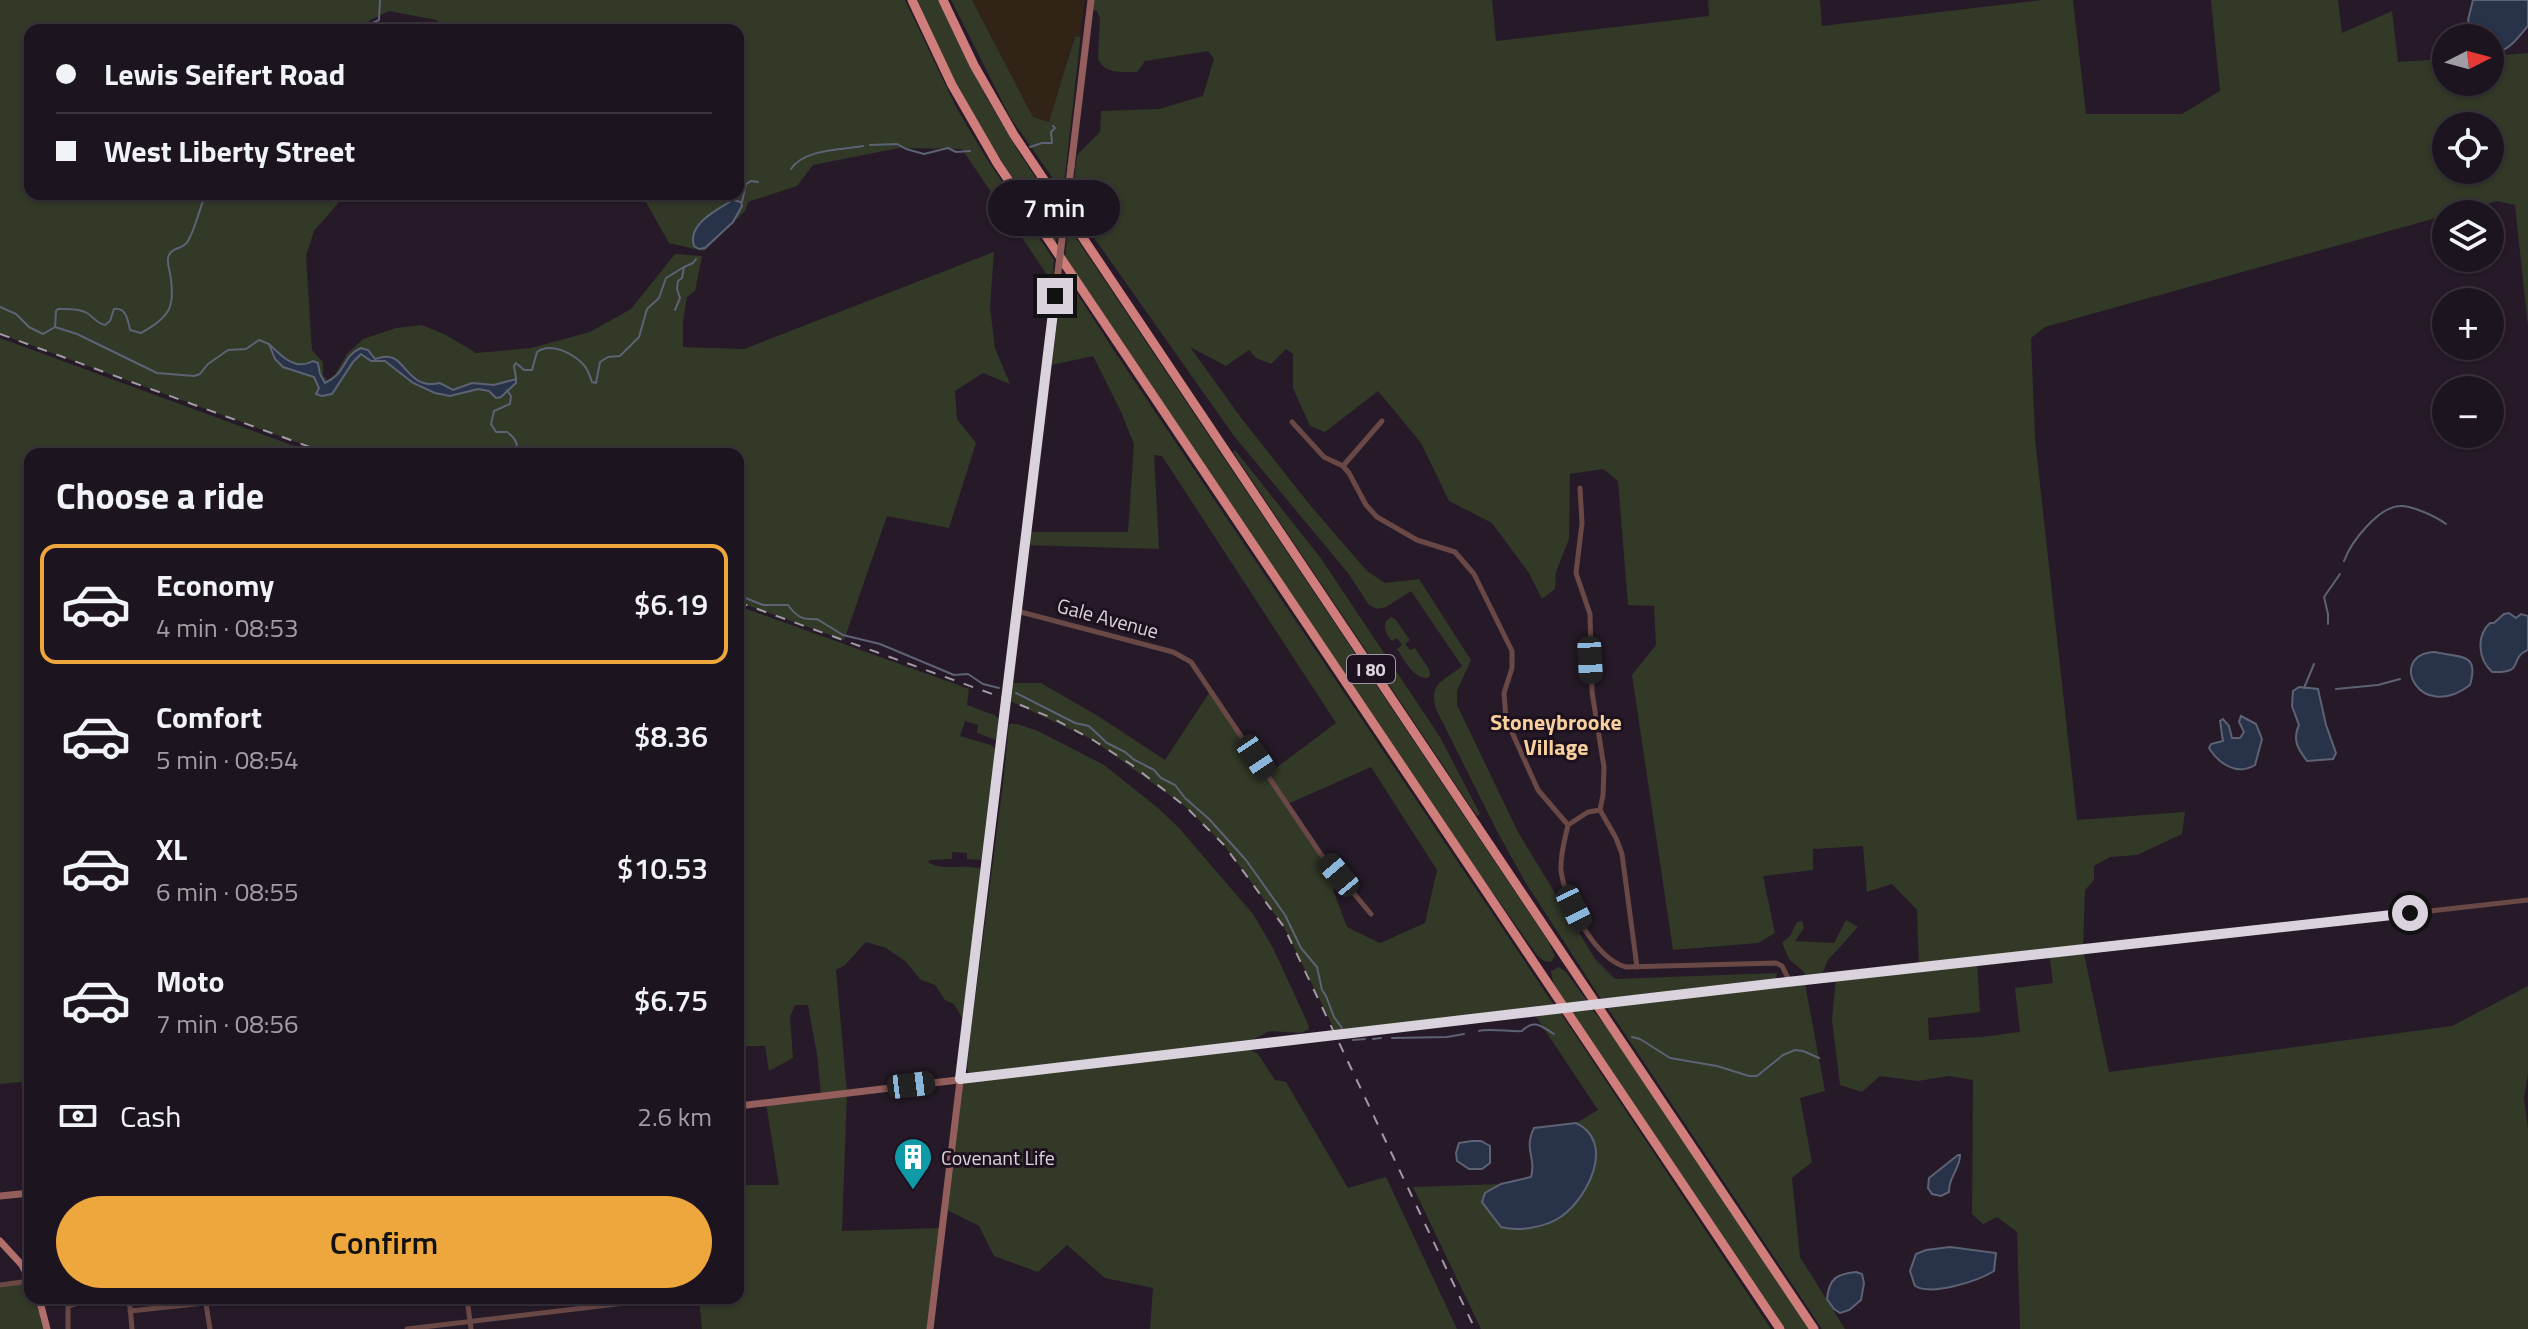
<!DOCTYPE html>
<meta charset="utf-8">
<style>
:root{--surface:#1c141e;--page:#29212b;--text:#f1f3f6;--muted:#a09ea4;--line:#3a333c;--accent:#eea73d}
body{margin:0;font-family:"Titillium Web",sans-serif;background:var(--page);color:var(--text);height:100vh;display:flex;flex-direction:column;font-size:30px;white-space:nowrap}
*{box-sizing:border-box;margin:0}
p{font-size:26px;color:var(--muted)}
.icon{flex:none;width:44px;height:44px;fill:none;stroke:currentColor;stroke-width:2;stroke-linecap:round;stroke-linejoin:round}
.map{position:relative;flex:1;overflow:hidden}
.side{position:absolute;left:24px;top:448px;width:720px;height:856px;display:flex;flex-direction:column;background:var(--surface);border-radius:16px;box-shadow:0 2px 6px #0004,0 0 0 2px var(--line)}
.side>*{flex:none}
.hud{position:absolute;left:24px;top:24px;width:720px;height:176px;border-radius:16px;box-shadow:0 2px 6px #0004,0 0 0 2px var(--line);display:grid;align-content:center;height:176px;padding:0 32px;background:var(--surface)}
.needle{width:52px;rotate:84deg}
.controls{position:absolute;left:2432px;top:24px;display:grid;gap:16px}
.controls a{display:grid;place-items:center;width:72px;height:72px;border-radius:50%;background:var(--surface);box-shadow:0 2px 6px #0004,0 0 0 2px var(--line);font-size:40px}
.end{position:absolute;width:36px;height:36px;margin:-18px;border:10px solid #dad2dc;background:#111;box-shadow:0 0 0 4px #111}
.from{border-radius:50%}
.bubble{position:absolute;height:56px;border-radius:28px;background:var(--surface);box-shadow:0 2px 6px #0004,0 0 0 2px var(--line);font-size:26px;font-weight:600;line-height:56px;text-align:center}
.car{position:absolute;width:24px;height:48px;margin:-24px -12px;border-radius:10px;box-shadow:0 0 6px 2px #0007;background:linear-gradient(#222 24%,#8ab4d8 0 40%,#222 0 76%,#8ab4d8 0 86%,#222 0)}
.hud b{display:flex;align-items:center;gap:28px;height:76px;font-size:30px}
.hud b+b{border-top:2px solid var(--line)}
.hud i{width:20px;height:20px;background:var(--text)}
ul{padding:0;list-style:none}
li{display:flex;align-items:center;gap:24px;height:120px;margin:0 16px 12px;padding:0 16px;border:4px solid transparent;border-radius:16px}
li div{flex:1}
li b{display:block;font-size:30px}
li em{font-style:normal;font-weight:600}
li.on{border-color:var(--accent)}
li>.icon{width:72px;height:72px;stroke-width:1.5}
h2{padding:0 32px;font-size:36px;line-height:96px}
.pay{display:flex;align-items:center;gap:20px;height:88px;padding:0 32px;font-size:30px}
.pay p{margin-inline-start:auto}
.primary-button{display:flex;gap:16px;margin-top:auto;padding:16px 32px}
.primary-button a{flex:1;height:92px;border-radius:48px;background:var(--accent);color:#111;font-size:32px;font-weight:600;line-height:92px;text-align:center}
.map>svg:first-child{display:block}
</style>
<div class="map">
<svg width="2528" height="1329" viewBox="0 0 2528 1329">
<rect width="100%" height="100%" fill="#261a28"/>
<path fill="#312416" d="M972,0H1085L1080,37L1074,36L1050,122L1033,117Z"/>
<g fill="#323927" fill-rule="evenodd">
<path d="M0,0H905L956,107L985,156L1054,260L1052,282L962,149L899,148L813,165L797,186L748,202L745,211L704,251L669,243L642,195L589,196L588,194H738V30H448L436,20L389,11L350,30H30V194H346L314,231L306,256L312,350L323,362V375L327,380L335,375L347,354L363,339L396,328L422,325L446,335L476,353L531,348L590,332L631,309L675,254L702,256L695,291L687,297L683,321V347L744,349L994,252L990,307L995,348L1010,384L983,373L955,391L957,419L976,443L949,528L887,516L844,640L738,602V454H329L0,334Z"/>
<path d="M917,0H939L985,95L1018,151L1060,214L1056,244L982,131L957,86Z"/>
<path d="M951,0H972L1033,117L1049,122L1075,36L1080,37L1081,33L1063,193L1010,117Z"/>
<path d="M1091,0H1492L1496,41L1709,16L1708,0H1820L1822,26L2042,0H2073L2086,114H2182L2220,91L2211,0H2338L2342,33L2392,11L2398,62L2446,59V82H2490V56L2528,53V327L2515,205L2497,201L2045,327L2031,338L2035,439L2077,820L2185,812L2182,834L2137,855L2110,857L2094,866V880L2085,890L2083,949L2109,1072L2452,1026L2528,986V1074L2524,1098L2528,1129V1329H2020L2017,1232L1997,1217L1983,1224L1972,1214L1973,1080L1949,1076L1918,1081L1880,1076L1862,1092L1840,1085L1832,1020L1836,977L1919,967L1917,910L1892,884L1867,892L1863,846L1813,849V870L1763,876L1775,933L1758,943L1673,950L1632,675L1656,645L1654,606L1628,605L1618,481L1603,469L1570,474L1569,539L1556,572L1555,589L1542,599L1529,573L1492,523L1449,501L1421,443L1378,391L1325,432L1310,426L1293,388V354L1286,349L1271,364L1256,358L1249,350L1226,366L1190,347L1242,419L1310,505L1367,571L1385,583L1419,579L1471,660L1457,691V705L1518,832L1595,959L1615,979L1777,973L1776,978L1601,999L1524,880L1497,831L1436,709C1428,682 1445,681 1462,666L1411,591L1386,607L1377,609L1369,605L1348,573L1234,436L1071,205L1077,155L1100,132L1101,111L1159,109L1203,96L1214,59L1208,51L1145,61L1137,72C1122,72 1103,74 1098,58L1100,18L1097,11L1089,9ZM2446,126H2490V170H2446ZM2049,953L2053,983L2015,988L2020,1032L1982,1037L1929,1040L1928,1018L1980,1012L1977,961Z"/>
<path d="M1068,226L1548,941L1555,956L1551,962L1544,961L1537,955L1474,866L1065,258Z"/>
<path d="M1063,272L1115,352L1554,1005L1337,1035L1284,927L1224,845L1186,807L1093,740L1006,699L1008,683H1041L1098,716L1165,760L1211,690L1268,774L1336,723L1162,456L1154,455L1159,549L1024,545L1026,532H1128L1134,444L1122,414L1093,356L1052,365ZM1371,767L1437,870L1425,923L1380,943L1347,927L1333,890L1339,875L1320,853L1288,804Z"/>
<path d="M0,338L316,454H30V1081L0,1084Z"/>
<path d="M1235,450L1320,557L1440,737L1480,814L1477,816L1233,452Z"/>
<path d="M738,606L969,689L967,705L994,715L999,719L996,740L977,733L978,725L965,721L960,736L991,745L996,749L982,860L967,859V853L952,852V859L930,860L928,862C943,872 964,863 981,869L964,1021L954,1004L945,1000L935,985L921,980L905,961L886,948L866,942L845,965L836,970L847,1093L842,1231L942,1228L930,1329H702L699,1298H738V1185H779L766,1103L821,1095L817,1054L808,1005H795L790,1017L793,1058L769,1071L765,1046H738Z"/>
<path d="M1391,617L1395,619L1410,640L1405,644L1410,650L1415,648L1429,669L1430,675L1428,678C1413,679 1405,660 1397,649L1402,645L1397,638L1392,641C1387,635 1383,629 1386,621Z"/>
<path d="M1009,724H1017L1038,731L1104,765L1158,808L1179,828L1253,914L1273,948L1309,1026L1308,1030L1300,1033L1270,1031L1250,1041L969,1073L967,1069L971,1031L1003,784Z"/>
<path d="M1846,920L1858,927L1828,960L1820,979L1804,980V972L1789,959L1782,943L1790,936L1797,922L1802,921L1804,928L1795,941L1834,943Z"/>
<path d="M1559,967L1566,972L1587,1001L1566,1003L1553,982L1551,971Z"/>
<path d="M1805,984L1825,1091L1800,1098L1812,1162L1792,1178L1800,1257L1845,1329H1822L1607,1007Z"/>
<path d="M1591,1008L1608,1029L1810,1329H1785L1570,1011Z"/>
<path d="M1560,1012L1771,1329H1481L1413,1187L1501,1184L1490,1189L1485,1205L1491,1215L1582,1194L1595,1163L1581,1125L1576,1123L1598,1110L1535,1015Z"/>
<path d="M1243,1046L1258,1054L1275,1080L1286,1082L1348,1188L1386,1177L1457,1329H1150L1153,1288L1105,1278L1067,1245L1038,1272L994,1256L979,1226L945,1209L960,1079Z"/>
<path d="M30,1281V1298H39L47,1329H0V1285Z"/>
</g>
<g fill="#283248" stroke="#5d6274" stroke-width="2">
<path d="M2473,0H2528V26C2517,38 2508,54 2490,52V38H2475L2468,20Z"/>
<path d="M733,200L741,202L742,206L733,222L705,248L699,249L694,246C687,224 717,210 733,200Z"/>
<path d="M269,344C282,357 296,371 313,361L318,363L320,374L325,383C347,373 342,356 361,348L368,350L375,359C380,358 384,356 389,357C405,358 409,390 440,383L453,390L472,383L494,385L516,379V383L501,397L496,398L489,391L478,389L450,396L435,393L413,383L385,361H371L361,354L353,362L332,394L322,396L316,394L319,388L314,377L283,367L275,359Z"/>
<path d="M2509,613L2516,618L2521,614L2528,616V650C2507,659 2527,673 2492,672C2478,659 2476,636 2490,623H2494L2504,614Z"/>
<path d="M2435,652C2458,658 2480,651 2470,685C2419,724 2386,654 2435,652Z"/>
<path d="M2299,687L2318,689L2326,725L2336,753L2333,759L2307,761C2298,749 2292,740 2299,725L2292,706L2293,691Z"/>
<path d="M2241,716L2256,724L2262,739L2255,765C2237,776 2219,764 2209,748L2211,744L2223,741L2220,721L2223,719L2229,726L2232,738H2240L2244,732L2239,722Z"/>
<path d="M1576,1123C1616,1142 1588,1197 1562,1216C1547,1227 1519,1232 1501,1227L1482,1202L1485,1193L1501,1184L1531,1177C1537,1157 1523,1151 1534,1128Z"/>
<path d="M1472,1141H1481L1490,1146V1163L1482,1169H1469L1457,1161L1456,1153L1459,1143Z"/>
<path d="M1958,1155H1960C1960,1169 1948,1178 1949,1192L1941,1196L1932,1194L1928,1188L1929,1178Z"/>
<path d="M1950,1247L1996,1253L1994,1271C1978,1281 1932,1296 1915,1286L1910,1271L1916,1254L1926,1250Z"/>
<path d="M1856,1272L1862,1274L1864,1283L1861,1300L1849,1310L1840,1313L1834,1309L1827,1299C1829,1278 1837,1274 1856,1272Z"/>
</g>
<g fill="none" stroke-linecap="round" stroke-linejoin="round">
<g stroke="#5d6274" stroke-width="2">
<path d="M357,30L379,20L380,0"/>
<path d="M870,145L897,144L906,149L924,154L948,148L956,152L970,151"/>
<path d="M1030,147L1042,143H1052L1051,132L1055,128L1053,126"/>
<path d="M791,169C804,149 840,150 863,146"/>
<path d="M742,202L746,184L751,181L758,182"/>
<path d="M0,307L16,314L29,327L43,334L55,327L56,311L58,309C67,309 79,308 87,313C95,318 96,323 105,325L110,321L114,309C126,307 128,320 130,330L141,333C170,317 176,307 170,273C169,268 166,260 169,255C173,246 183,250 188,241C196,227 199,209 206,194"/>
<path d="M675,310L680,298L677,289L678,281L682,278L684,267L693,263L696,259"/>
<path d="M55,327L77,334L157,373L194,376L200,374L208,364L228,350L246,349L259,340L269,344"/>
<path d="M516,378L514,366L516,363L524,370H532L537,352C551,342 572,353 583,364C588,369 590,376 592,382L596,383L600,362L608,357L620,356L639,337L647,309L659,298L666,278L684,267"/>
<path d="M507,390L511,396L510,404L494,411L491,424L496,432H507C516,438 518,444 517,454"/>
<path d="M549,454H554"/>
<path d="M2344,561C2351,542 2378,507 2400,506C2411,505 2437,517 2446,524"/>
<path d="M738,595L763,605H788C797,617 802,620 817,619L843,635L880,644L954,675L968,674L983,684L999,688"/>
<path d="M2328,624V614L2324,597L2340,574"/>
<path d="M2304,688L2314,664"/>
<path d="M2336,689L2378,685L2400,679"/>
<path d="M1016,693L1075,723L1089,726L1107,743L1125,752L1133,759L1154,770L1161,778L1175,785L1185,798L1209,819L1246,860L1285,915L1301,948L1317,967L1322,990L1326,996L1334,1017L1342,1028"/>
<path d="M1479,1031C1488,1028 1511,1032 1522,1031C1535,1018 1542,1027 1554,1034"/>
<path d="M1632,1037L1640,1039L1670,1058L1717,1066L1749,1076H1757L1783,1055L1795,1050L1803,1051L1819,1058"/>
<path d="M1392,1038L1447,1037L1464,1034"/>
<path d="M1373,1039L1381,1038"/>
<path d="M1353,1040L1365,1039"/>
</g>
<g stroke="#694846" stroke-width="5">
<path d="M1292,422L1324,457L1343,466L1349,473L1366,505L1377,517L1417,540L1455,552L1474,574L1512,651V668L1504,693L1506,719L1538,790L1568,825C1565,839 1560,855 1561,870C1564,900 1595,959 1626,967L1776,963L1782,966L1790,982"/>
<path d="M1343,466L1382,421"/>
<path d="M1580,488L1582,523L1576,573L1590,614L1592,692L1604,767L1603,795L1600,810L1616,838L1622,854L1637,967"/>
<path d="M1017,611L1173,652L1191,662L1320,853L1371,914"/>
<path d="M1568,825L1588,812L1600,810"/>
<path d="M1627,1001L2528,900"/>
<path d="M0,1285L30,1281"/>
<path d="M122,1298L130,1306L132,1329"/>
<path d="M205,1298L210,1329"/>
<path d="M467,1298L471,1329"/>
<path d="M130,1311L205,1303"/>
<path d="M68,1329V1306L92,1299L112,1298"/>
<path d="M407,1329L667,1298"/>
</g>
<g stroke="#935e5c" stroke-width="7">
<path d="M1071,167L1091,0"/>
<path d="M738,1106L1532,1012"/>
<path d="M0,1196L30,1193"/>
<path d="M930,1329L1055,296"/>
</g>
<g stroke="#b36f6c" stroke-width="7">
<path d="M0,1241L22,1265L30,1280"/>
<path d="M39,1298L47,1329"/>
</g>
<g stroke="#d07e7b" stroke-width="9">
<path d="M912,0L952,85L997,163L1780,1329"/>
<path d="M943,0L974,65L1014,135L1814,1329"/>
</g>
<g stroke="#a39aa5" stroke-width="2" stroke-dasharray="10 10" stroke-linecap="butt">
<path d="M0,334L329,454"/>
<path d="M738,602L1006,699L1052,718L1093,740L1132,765L1186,807L1224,845L1284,927L1475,1329"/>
</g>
<g stroke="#935e5c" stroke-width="7">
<path d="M1055,296L1071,167"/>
<path d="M1532,1012L1627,1001"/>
</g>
</g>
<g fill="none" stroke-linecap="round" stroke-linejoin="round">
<path stroke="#dad2dc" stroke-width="10" d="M1055,296L960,1079L1778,983L2410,913"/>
</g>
<defs>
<symbol id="building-pin" viewBox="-11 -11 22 30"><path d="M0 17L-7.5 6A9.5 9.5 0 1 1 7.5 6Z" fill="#0f9aa8" stroke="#1d111f"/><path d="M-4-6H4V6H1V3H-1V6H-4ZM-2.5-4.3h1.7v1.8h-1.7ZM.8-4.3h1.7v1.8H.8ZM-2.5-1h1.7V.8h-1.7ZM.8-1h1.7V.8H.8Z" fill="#fff"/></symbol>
</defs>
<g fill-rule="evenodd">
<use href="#building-pin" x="891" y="1135" width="44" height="60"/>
</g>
<g text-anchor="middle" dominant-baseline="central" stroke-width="6" stroke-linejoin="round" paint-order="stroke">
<rect fill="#1d111f" stroke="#a198a3" stroke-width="2" x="1347" y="655" width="48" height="28" rx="6"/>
<g font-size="18" font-weight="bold" fill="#dad2dc">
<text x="1371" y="669">I 80</text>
</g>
<g font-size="20" fill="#dad2dc" stroke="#1d111f">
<text transform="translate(1108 618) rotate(15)">Gale Avenue</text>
</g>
<g font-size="20" fill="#dad2dc" stroke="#1d111f" text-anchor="start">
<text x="941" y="1157">Covenant Life</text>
</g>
<g font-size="22" font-weight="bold" fill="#f8d09d" stroke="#1d111f">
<text x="1556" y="722">Stoneybrooke<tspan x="1556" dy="25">Village</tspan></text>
</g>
</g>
</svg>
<div class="controls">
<a><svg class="needle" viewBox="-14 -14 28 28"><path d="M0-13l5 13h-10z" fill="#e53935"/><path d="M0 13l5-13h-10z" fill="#a09ea4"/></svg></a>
<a><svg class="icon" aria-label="locate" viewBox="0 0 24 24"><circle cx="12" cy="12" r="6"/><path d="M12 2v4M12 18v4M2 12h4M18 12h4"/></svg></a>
<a><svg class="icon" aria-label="layers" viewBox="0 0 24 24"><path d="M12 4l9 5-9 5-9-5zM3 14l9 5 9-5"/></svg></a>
<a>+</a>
<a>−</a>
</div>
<i class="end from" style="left:2410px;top:913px"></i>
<i class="end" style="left:1055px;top:296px"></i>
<div class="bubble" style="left:988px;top:180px;width:132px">7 min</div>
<i class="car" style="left:1590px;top:660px;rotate:177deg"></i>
<i class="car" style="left:1256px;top:757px;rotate:146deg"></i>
<i class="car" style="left:1339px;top:875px;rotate:320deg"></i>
<i class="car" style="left:1574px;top:908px;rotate:154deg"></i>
<i class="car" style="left:911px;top:1085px;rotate:83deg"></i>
<div class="hud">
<b><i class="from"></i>Lewis Seifert Road</b>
<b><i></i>West Liberty Street</b>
</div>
<section class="side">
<h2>Choose a ride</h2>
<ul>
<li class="on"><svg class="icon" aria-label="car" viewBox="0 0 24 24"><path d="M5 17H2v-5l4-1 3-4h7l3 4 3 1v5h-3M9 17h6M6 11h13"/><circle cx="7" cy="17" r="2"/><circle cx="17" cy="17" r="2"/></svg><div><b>Economy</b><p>4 min · 08:53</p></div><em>$6.19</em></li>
<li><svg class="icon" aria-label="car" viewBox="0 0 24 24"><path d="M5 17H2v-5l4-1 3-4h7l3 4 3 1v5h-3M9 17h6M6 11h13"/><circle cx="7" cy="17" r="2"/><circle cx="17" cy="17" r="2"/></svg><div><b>Comfort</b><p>5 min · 08:54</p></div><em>$8.36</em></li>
<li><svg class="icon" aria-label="car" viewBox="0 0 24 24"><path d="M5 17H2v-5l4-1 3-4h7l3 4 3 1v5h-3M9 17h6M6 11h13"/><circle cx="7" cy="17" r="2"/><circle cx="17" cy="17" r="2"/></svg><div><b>XL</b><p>6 min · 08:55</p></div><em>$10.53</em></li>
<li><svg class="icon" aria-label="car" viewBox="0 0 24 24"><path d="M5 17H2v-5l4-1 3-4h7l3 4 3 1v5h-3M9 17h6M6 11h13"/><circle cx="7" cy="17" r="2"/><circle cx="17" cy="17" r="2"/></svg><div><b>Moto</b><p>7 min · 08:56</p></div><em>$6.75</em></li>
</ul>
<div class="pay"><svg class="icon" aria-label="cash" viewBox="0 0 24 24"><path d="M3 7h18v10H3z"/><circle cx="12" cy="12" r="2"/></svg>Cash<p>2.6 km</p></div>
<div class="primary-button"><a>Confirm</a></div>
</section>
</div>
